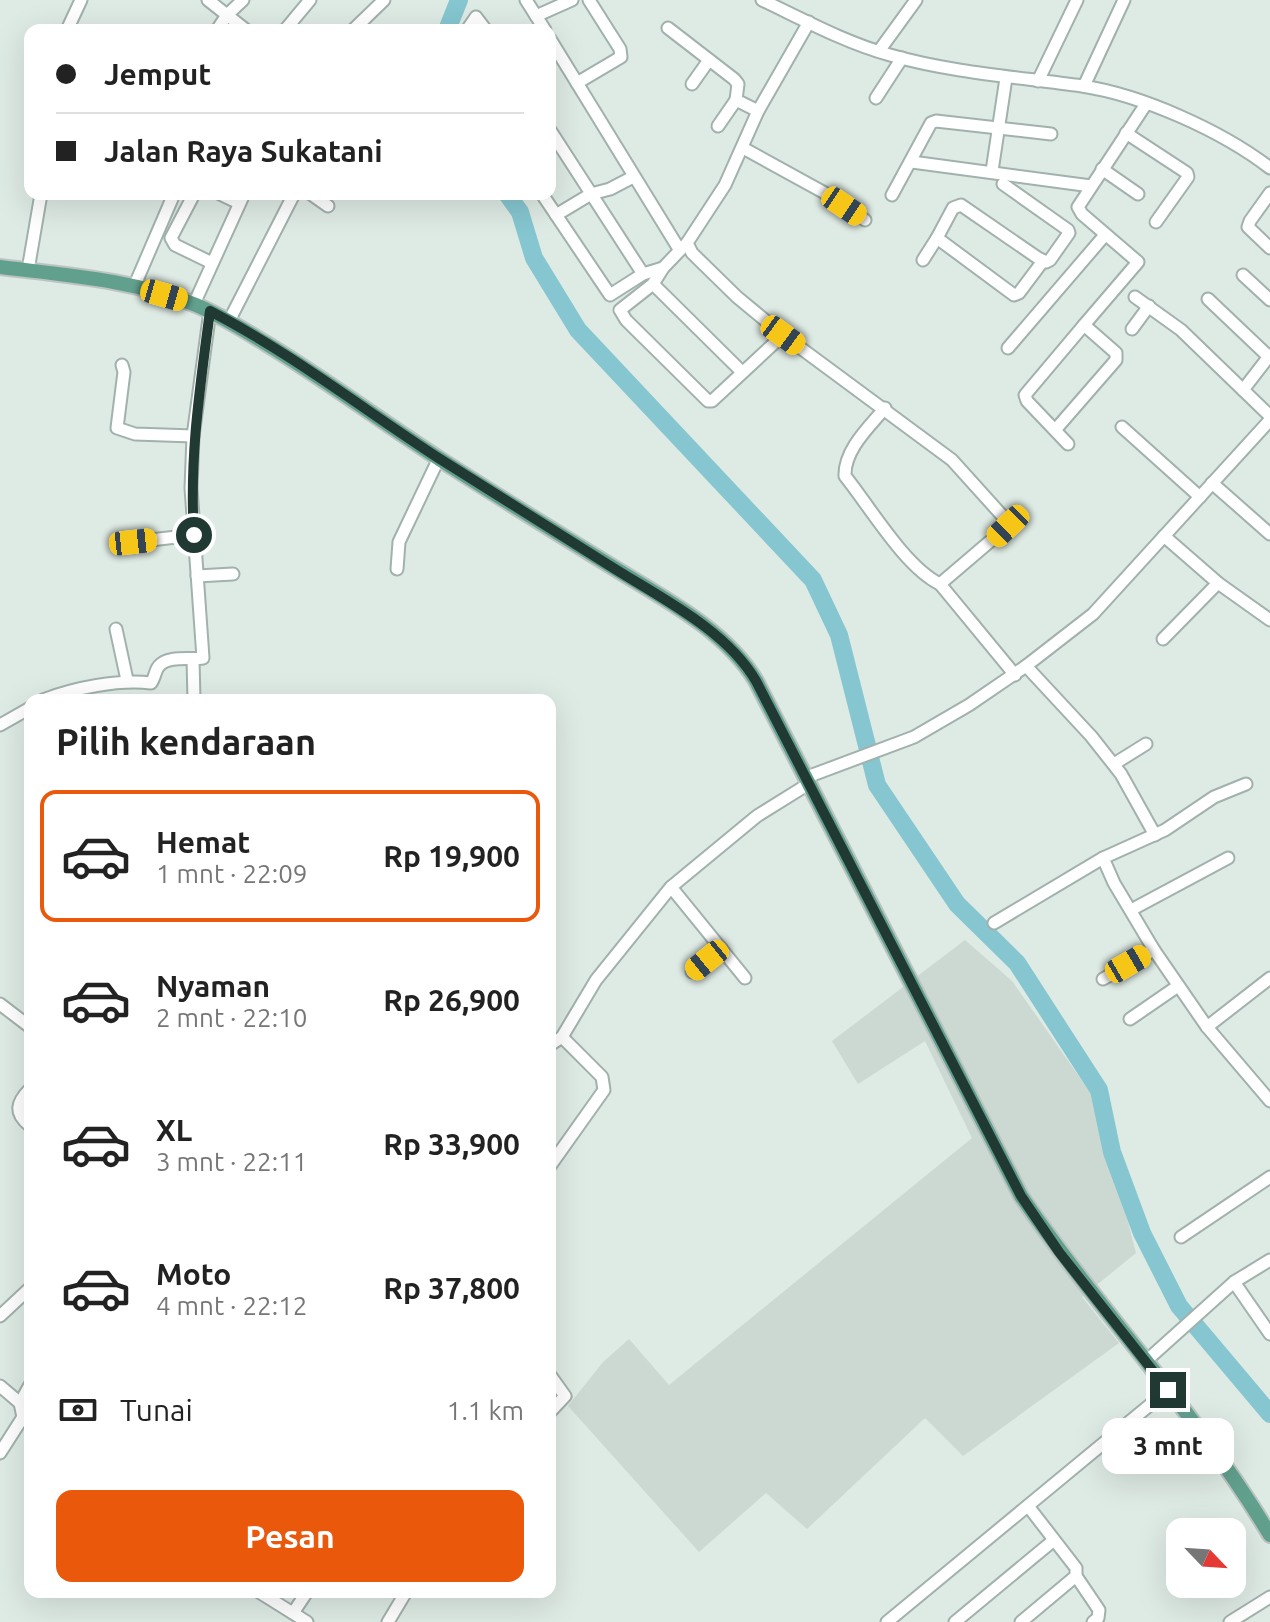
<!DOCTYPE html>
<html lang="id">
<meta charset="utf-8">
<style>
:root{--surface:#fff;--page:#f6f6f6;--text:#222;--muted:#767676;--line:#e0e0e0;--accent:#ea580c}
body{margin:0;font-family:Ubuntu,sans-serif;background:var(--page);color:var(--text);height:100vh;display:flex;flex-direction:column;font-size:30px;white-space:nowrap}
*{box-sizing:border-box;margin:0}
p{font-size:26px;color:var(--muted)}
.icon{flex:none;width:44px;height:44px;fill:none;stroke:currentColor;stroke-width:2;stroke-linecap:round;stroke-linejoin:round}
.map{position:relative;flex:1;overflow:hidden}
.details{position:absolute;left:24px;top:694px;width:532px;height:904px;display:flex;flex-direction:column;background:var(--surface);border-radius:16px;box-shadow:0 8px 32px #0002}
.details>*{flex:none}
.guide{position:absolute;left:24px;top:24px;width:532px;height:176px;border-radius:16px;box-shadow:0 8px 32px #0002;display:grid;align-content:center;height:176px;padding:0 32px;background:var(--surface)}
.needle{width:52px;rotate:115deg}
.fabs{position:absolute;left:1166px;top:1518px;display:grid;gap:16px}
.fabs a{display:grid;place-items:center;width:80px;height:80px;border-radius:16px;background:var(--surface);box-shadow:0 8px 32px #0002;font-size:40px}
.end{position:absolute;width:36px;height:36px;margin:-18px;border:10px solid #203932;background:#fff;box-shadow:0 0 0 4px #fff}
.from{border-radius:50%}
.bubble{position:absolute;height:56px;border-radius:16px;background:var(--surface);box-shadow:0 8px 32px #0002;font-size:26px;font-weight:700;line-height:56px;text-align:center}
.car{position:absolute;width:24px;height:48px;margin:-24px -12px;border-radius:10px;box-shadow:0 0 6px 2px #0007;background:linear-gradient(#f5c518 24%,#345 0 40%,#f5c518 0 76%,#345 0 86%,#f5c518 0)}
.guide b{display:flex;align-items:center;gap:28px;height:76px;font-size:30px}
.guide b+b{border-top:2px solid var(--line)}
.guide i{width:20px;height:20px;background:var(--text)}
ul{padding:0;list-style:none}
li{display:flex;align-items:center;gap:24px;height:132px;margin:0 16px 12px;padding:0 16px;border:4px solid transparent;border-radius:16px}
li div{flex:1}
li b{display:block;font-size:30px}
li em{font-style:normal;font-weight:700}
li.current{border-color:var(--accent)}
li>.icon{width:72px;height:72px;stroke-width:1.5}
h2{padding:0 32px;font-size:36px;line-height:96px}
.pay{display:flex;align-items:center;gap:20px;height:88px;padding:0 32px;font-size:30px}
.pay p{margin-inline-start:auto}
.button{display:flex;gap:16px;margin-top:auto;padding:16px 32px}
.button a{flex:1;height:92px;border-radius:16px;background:var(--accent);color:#fff;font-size:32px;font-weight:700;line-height:92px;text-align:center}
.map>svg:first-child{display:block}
</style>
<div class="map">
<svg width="1270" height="1622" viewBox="0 0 1270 1622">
<rect width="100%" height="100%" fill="#deeae4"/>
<path fill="#ccd9d3" d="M965,940L1012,981L1097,1102L1136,1253L1082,1297L1119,1343L963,1456L925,1418L807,1529L766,1493L699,1552L568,1406L603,1362L629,1339L669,1385L972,1138L925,1041L858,1084L832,1041Z"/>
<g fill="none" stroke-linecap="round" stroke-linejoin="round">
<g stroke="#85c6d0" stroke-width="18">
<path d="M447,30L459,0"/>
<path d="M507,194L520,212L534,258L578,330L813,580L839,635L877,785L957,904L1017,963L1099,1090L1112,1152L1142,1233L1179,1306L1270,1414"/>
</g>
<defs>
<g id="minor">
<path d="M208,0L246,30"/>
<path d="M526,0L545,30"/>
<path d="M762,0C804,20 846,43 890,55C953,73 1018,77 1082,86C1142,95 1222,131 1270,168"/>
<path d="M536,16L572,0"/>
<path d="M809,22L758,111L725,185L687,243L692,253L737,297L783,335L952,460L1007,521L1008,526L940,584L1015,675"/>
<path d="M668,28L734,79L738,84L736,100L758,111"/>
<path d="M67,30L81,0"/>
<path d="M217,30L227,15L243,0"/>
<path d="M285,30L310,0"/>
<path d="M353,30L384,0"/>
<path d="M467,30L476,17L486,30"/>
<path d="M550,39L679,249"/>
<path d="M879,51L916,0"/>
<path d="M1038,81L1077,0"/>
<path d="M577,83L621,57L620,49L589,0"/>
<path d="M692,84L709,60"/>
<path d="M1084,86L1124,0"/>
<path d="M876,98L902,58"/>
<path d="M718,126L736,100"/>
<path d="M550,130L643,274L663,268"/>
<path d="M1126,133L1187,173L1188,177L1156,222"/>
<path d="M743,148L823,192L865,220"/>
<path d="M912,162L1091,186"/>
<path d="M1102,169L1138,194"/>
<path d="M992,171L1006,78"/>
<path d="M1003,184L1068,230L1069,233L1050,260L1046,262L1038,258L961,205L953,208L937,238L1014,295L1019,293L1043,261"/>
<path d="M1270,193L1250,221L1248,227L1270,248"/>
<path d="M194,194L171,238L175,245L212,263"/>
<path d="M220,194L239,203"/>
<path d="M311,194L328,206"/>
<path d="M542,194L610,295L643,274"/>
<path d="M892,195L931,123L936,121L1051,134"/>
<path d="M556,215L591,194L610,189L633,177"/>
<path d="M687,243L663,268L653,284L620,310L626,320L708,401H712L783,335"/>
<path d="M923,260L937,238"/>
<path d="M28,270L41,194"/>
<path d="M1243,275L1270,300"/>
<path d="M653,284L742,372"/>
<path d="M134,287L174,194"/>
<path d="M1135,297L1181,330L1270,416"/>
<path d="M1208,299L1269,357"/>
<path d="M194,304L244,194"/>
<path d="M229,321L294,194"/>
<path d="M1132,329L1149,306"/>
<path d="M1008,348L1105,235"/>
<path d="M122,365L124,372L117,428L135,434L193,436"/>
<path d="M1243,390L1270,355"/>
<path d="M885,408C869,427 844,450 845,476C870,507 905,567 940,584"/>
<path d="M1122,427L1200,497"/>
<path d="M1056,429L1116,360V353L1084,325L1138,262L1082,214L1078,207L1146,104"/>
<path d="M1068,444L1027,401L1025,395L1084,325"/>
<path d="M1212,483L1270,534"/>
<path d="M1164,536L1218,583L1270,620"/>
<path d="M133,542L194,535"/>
<path d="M397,569L399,542L439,458"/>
<path d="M197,576L233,574"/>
<path d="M116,629L127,680"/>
<path d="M1163,639L1218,583"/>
<path d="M193,659L194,700"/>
<path d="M1026,666L1091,736L1121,774L1155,835"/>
<path d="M43,700C74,688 119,679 151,683C155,678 155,670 159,666C168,655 191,660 203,658L191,488L193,436L210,311"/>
<path d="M0,725L30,708"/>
<path d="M1114,764L1146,744"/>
<path d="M807,777L914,737L969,705L1026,666L1093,614L1270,420"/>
<path d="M1246,784L1214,797L1165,830L1103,858L1114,883L1154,950L1207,1027L1270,1101"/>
<path d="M671,887L745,978"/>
<path d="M1131,910L1228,858"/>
<path d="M994,923L1103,858"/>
<path d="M692,972L721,948"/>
<path d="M1103,979L1154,950"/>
<path d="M0,1004L30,1027"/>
<path d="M1130,1019L1178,986"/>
<path d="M1207,1027L1270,978"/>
<path d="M550,1045L562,1037L596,980L671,887L757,816L810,783"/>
<path d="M30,1089C16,1103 14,1113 30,1126"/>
<path d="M550,1166L604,1090L602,1077L562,1037"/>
<path d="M1181,1237L1270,1177"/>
<path d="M1234,1282L1270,1334"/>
<path d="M0,1316L30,1288"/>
<path d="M1146,1361L1234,1282L1270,1260"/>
<path d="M550,1375L565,1396L550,1412"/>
<path d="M30,1385L20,1403L23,1417L30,1422"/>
<path d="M0,1386L20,1403"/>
<path d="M0,1453L23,1417"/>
<path d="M1076,1576L1099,1610L1098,1618L1093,1622"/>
<path d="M259,1592L307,1622"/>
<path d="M293,1613L307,1592"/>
<path d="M388,1622L406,1592"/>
<path d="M887,1622L1168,1390"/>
<path d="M955,1622L1054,1540"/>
<path d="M1021,1622L1076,1576V1568L1028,1506"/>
<path d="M1230,1622L1270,1597"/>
</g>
<path id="major" d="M0,267C65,275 135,280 196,305C220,315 242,329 265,343C325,379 382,422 441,460C497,496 554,531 611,566C661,597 725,629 756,681L1021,1196C1100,1312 1198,1414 1270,1535"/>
</defs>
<use href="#minor" stroke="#a1b1ab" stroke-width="15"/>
<use href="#major" stroke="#bcc4c2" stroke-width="18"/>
<use href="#minor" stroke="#fff" stroke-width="11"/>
<use href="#major" stroke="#62a08e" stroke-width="14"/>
</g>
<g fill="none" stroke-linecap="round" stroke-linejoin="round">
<path stroke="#203932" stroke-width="10" d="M194,535C189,459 200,387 210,311C291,353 363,409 440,459C498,496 557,532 615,569C663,599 727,631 756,681L1021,1196L1059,1252L1168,1390"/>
</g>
</svg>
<div class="fabs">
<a><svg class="needle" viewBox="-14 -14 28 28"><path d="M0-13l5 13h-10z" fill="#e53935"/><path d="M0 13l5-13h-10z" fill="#767676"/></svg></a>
</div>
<i class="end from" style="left:194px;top:535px"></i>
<i class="end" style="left:1168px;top:1390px"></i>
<div class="bubble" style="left:1102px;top:1418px;width:132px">3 mnt</div>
<i class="car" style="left:844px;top:206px;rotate:124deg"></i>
<i class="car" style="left:164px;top:295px;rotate:106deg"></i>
<i class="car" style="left:783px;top:335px;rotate:126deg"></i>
<i class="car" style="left:1008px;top:526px;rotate:226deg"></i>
<i class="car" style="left:133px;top:542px;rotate:84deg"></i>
<i class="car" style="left:707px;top:960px;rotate:231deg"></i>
<i class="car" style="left:1128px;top:964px;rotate:60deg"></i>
<div class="guide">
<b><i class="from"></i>Jemput</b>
<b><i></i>Jalan Raya Sukatani</b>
</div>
<section class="details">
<h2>Pilih kendaraan</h2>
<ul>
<li class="current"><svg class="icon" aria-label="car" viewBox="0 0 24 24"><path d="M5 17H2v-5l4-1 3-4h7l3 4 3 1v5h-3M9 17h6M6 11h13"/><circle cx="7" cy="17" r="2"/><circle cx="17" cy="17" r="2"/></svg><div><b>Hemat</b><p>1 mnt · 22:09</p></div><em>Rp 19,900</em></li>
<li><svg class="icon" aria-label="car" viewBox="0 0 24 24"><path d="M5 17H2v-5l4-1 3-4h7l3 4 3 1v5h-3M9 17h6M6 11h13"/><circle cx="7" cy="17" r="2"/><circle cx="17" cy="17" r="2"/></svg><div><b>Nyaman</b><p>2 mnt · 22:10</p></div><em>Rp 26,900</em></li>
<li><svg class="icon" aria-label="car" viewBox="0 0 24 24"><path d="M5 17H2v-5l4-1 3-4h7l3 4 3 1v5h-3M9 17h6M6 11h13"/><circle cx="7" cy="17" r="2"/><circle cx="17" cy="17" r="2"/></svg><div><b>XL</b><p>3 mnt · 22:11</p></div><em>Rp 33,900</em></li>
<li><svg class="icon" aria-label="car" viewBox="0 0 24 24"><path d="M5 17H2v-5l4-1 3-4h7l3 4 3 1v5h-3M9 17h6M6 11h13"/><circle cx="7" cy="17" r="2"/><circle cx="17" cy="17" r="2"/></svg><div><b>Moto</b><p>4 mnt · 22:12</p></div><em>Rp 37,800</em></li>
</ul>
<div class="pay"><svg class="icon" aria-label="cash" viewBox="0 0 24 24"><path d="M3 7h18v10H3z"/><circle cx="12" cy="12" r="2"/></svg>Tunai<p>1.1 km</p></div>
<div class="button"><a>Pesan</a></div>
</section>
</div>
